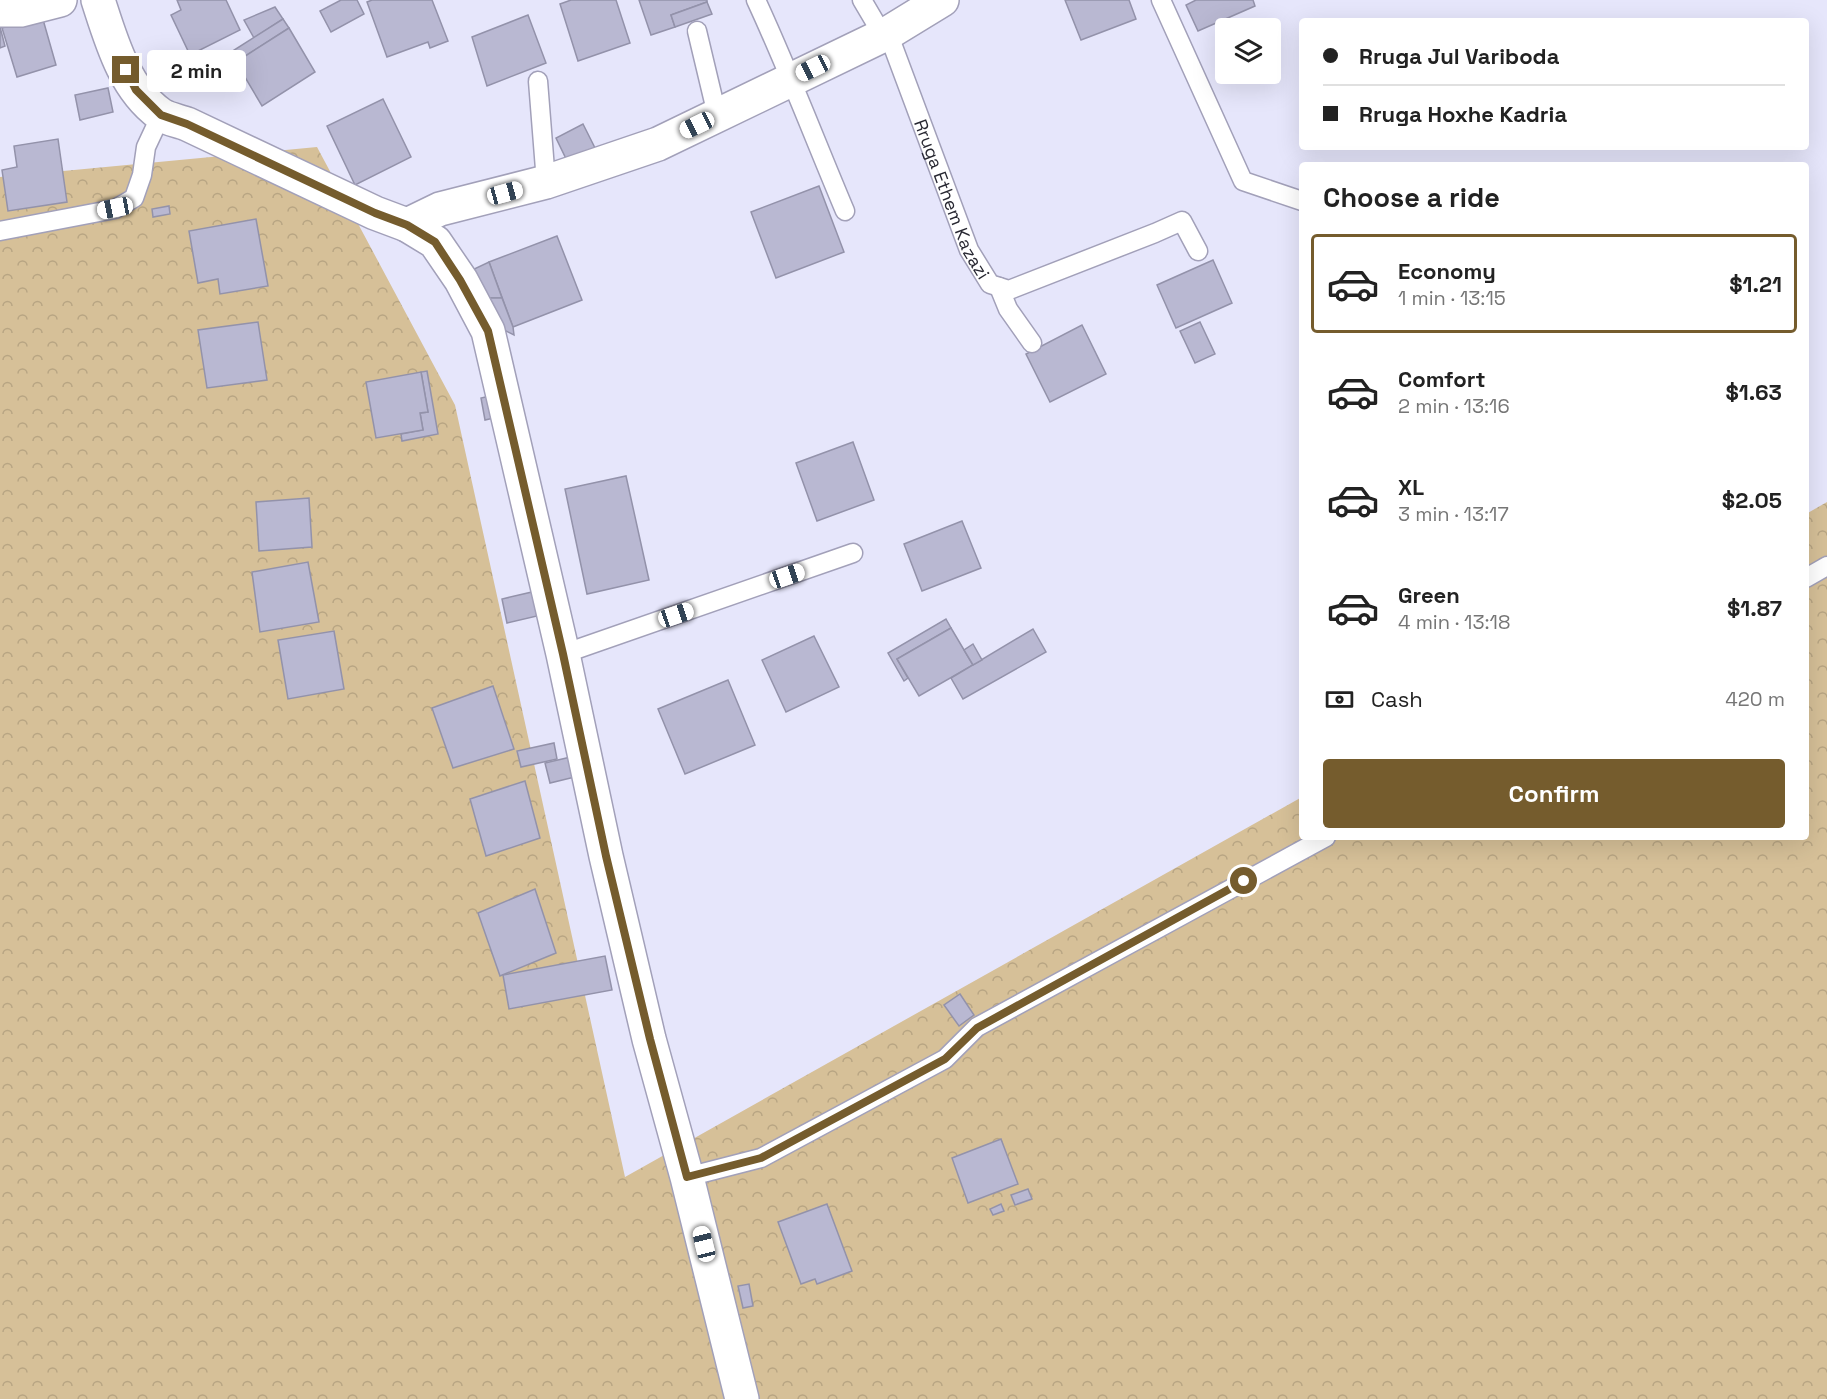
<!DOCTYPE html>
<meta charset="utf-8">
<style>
:root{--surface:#fff;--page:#f2f2f2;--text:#222;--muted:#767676;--line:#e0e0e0;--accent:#755c2d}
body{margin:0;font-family:"Space Grotesk",sans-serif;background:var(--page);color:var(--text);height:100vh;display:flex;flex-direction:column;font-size:22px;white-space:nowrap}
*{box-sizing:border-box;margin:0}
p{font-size:20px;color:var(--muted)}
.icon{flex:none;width:33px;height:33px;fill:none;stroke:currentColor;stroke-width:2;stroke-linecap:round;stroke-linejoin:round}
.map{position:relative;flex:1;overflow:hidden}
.details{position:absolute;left:1299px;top:162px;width:510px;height:678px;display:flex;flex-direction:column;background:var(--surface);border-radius:6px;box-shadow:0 6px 24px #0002}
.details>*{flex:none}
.top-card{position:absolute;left:1299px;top:18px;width:510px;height:132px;border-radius:6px;box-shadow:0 6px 24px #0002;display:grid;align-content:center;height:132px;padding:0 24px;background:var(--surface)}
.buttons{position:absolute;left:1215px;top:18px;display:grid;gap:12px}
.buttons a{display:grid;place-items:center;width:66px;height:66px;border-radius:6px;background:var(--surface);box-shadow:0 6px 24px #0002;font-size:30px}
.end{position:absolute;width:27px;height:27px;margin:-14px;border:8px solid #755c2d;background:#fff;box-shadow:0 0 0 3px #fff}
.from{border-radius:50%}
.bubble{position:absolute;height:42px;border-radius:6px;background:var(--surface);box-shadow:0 6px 24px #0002;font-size:20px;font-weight:700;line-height:42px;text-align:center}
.car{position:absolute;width:18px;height:36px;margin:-18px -9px;border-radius:8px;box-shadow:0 0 4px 2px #0007;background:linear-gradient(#fff 24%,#345 0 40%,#fff 0 76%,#345 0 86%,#fff 0)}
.top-card b{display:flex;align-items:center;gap:21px;height:57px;font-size:22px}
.top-card b+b{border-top:2px solid var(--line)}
.top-card i{width:15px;height:15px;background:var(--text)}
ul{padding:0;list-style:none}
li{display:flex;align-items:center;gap:18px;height:99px;margin:0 12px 9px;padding:0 12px;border:3px solid transparent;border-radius:6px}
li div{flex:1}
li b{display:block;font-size:22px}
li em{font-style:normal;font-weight:700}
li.active{border-color:var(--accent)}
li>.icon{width:54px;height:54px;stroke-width:1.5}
h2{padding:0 24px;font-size:27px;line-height:72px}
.pay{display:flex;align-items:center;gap:15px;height:66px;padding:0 24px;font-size:22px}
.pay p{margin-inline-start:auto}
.button{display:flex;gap:12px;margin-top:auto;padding:12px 24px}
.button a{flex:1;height:69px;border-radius:6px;background:var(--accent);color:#fff;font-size:24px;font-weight:700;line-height:69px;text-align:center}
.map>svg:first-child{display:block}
</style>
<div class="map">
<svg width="1827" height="1399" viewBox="0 0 1827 1399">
<defs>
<pattern id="forest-crowns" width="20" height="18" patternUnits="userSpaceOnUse" patternTransform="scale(1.5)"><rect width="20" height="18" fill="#d6c098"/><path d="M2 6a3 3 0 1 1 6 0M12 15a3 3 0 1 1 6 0" fill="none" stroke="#b8a583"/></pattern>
</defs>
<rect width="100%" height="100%" fill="#e6e6fb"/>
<path fill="url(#forest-crowns)" d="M317,147L455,405L625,1177L1302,797V837H1806V514L1827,502V1399H0V177Z"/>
<g fill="#b9b8d2" stroke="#9392aa" stroke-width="1.5">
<path d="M177,0H226L240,30L190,55L171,15L181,10Z"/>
<path d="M341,0H357L364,14L331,32L320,11Z"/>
<path d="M372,0H432L448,41L430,48L428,42L387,57L367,2Z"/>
<path d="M571,0H616L630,43L578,61L560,4Z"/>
<path d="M639,0H707V2L671,15L675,27L651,35Z"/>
<path d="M1065,0H1129L1136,19L1081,40Z"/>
<path d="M1196,0H1253L1255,6L1198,31L1186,5Z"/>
<path d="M707,2L712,14L675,27L671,15Z"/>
<path d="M275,7L283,19L254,38L244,20Z"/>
<path d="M528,15L546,63L487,86L472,37Z"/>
<path d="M42,16L56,65L17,77L2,28Z"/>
<path d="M283,19L289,28L236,62L231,52Z"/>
<path d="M0,27L5,46L0,48Z"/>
<path d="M289,28L315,72L262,106L236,62Z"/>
<path d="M108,88L113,112L80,120L75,95Z"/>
<path d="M383,99L411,157L355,185L327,126Z"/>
<path d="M583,124L599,156L571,169L556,138Z"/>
<path d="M58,139L67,202L8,211L2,170L17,167L14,146Z"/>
<path d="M819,186L844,252L776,278L751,212Z"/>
<path d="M169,206L170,214L153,217L152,209Z"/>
<path d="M256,219L268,286L220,294L218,279L198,283L189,231Z"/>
<path d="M557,236L582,300L513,327L489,262Z"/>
<path d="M1213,260L1232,303L1176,328L1157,285Z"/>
<path d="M489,262L502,298H487L472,270Z"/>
<path d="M487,298H502L513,327L514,335L496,326Z"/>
<path d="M258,322L267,380L207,388L198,330Z"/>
<path d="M1200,322L1215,354L1195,363L1180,331Z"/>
<path d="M1082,325L1106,374L1050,402L1026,354Z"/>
<path d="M427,371L438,434L402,441L401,434L423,430L420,413L428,412L421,372Z"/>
<path d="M421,372L428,412L420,413L423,430L376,438L366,382Z"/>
<path d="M490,396L494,418L485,420L481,398Z"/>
<path d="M853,442L874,500L817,521L796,463Z"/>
<path d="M626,476L649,580L587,594L565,489Z"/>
<path d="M309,498L312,547L259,551L256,502Z"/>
<path d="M962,521L981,568L922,591L904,544Z"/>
<path d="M308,562L319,622L260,632L252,572Z"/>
<path d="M532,592L537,616L507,623L502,599Z"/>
<path d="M946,619L951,628L897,659L908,678L904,681L888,653Z"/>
<path d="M951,628L973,665L919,696L897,659Z"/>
<path d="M1033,629L1046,652L963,699L951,678Z"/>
<path d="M334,631L344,689L288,699L278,640Z"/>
<path d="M814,636L839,687L786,712L762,660Z"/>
<path d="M973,644L982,660L973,665L964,650Z"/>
<path d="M728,680L755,745L685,774L658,709Z"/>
<path d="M493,686L514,749L453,768L432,708Z"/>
<path d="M554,743L557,759L521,767L517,751Z"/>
<path d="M575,756L579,776L550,783L545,763Z"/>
<path d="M525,781L540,838L486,856L470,799Z"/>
<path d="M535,889L556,953L500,976L478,913Z"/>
<path d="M605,956L612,990L509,1009L503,975Z"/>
<path d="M960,994L974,1015L959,1026L944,1005Z"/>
<path d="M1001,1139L1018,1184L968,1203L952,1158Z"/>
<path d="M1028,1189L1032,1199L1015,1205L1011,1195Z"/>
<path d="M827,1204L852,1271L817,1284L815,1279L801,1284L778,1222Z"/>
<path d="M1001,1204L1004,1211L993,1215L990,1209Z"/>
<path d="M749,1284L753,1306L743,1308L738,1286Z"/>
</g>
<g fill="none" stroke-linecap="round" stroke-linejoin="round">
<defs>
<g id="lane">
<path d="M756,0C788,69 815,140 845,211"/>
<path d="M862,0L875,22L878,37"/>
<path d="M1161,0L1243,181L1302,201"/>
<path d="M697,31L717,115"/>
<path id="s1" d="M888,33L969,250L990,284L1009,290L1155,233L1182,221L1198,251"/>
<path d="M538,81L546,182"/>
<path d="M0,231L115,209L134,198L142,175L146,147L161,115"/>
<path d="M999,287L1008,309L1032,343"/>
<path d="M1806,578L1827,566"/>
<path d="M563,654L853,553"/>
<path d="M687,1177L761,1158L945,1059L977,1027L1326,837"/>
</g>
<g id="street">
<path d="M98,0C111,40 124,88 160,114C167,119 179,121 187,124L375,213L407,225L435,242L461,280L488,331L563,654L606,856L649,1039L687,1177L742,1399"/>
<path d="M0,10H21L60,0"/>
<path d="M407,225L440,209L546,182L658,144L888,33L942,0"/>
</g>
</defs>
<use href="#lane" stroke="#a2a0b9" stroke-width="21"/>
<use href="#street" stroke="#a2a0b9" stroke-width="36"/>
<use href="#lane" stroke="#fff" stroke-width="18"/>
<use href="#street" stroke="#fff" stroke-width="33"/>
</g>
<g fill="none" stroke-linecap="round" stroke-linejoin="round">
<path stroke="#755c2d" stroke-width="8" d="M126,70L136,90L161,115L187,124L375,213L407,225L435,242L460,280L488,331L563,654L606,856L650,1039L687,1177L761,1158L945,1059L977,1028L1244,881"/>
</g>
<g text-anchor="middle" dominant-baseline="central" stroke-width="4.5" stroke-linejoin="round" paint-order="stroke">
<g font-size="18" fill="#272731" stroke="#e6e6fb">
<text stroke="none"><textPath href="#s1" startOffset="178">Rruga Ethem Kazazi</textPath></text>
</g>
</g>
</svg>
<div class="buttons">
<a><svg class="icon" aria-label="layers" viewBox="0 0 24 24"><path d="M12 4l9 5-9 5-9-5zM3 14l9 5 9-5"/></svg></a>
</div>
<i class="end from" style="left:1244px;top:881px"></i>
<i class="end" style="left:126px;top:70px"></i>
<div class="bubble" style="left:147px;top:50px;width:99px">2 min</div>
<i class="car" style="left:813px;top:68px;rotate:244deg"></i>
<i class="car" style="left:697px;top:125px;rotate:244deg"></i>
<i class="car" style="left:505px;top:193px;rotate:75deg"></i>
<i class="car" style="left:115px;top:208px;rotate:259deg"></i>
<i class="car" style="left:787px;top:576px;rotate:71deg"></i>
<i class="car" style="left:676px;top:615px;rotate:71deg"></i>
<i class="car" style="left:704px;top:1244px;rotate:346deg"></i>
<div class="top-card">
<b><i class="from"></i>Rruga Jul Variboda</b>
<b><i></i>Rruga Hoxhe Kadria</b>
</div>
<section class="details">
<h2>Choose a ride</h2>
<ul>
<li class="active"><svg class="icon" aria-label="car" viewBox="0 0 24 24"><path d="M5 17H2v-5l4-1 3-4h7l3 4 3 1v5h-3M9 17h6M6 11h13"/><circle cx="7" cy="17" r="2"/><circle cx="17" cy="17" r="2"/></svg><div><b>Economy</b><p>1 min · 13:15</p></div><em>$1.21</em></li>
<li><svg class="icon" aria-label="car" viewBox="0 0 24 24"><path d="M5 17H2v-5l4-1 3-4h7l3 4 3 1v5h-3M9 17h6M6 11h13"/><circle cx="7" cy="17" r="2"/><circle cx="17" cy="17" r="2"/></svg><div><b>Comfort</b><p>2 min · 13:16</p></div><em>$1.63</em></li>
<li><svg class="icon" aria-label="car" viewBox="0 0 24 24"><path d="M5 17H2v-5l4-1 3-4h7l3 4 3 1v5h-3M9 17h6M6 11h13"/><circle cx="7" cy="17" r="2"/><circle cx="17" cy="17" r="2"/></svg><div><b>XL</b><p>3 min · 13:17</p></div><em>$2.05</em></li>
<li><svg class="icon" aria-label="car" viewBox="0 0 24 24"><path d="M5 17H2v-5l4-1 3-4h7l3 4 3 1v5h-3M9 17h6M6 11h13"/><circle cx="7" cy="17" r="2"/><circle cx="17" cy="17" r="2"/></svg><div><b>Green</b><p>4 min · 13:18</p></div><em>$1.87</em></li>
</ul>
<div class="pay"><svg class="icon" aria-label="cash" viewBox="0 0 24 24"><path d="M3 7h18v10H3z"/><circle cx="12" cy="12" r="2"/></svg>Cash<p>420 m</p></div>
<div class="button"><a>Confirm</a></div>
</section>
</div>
